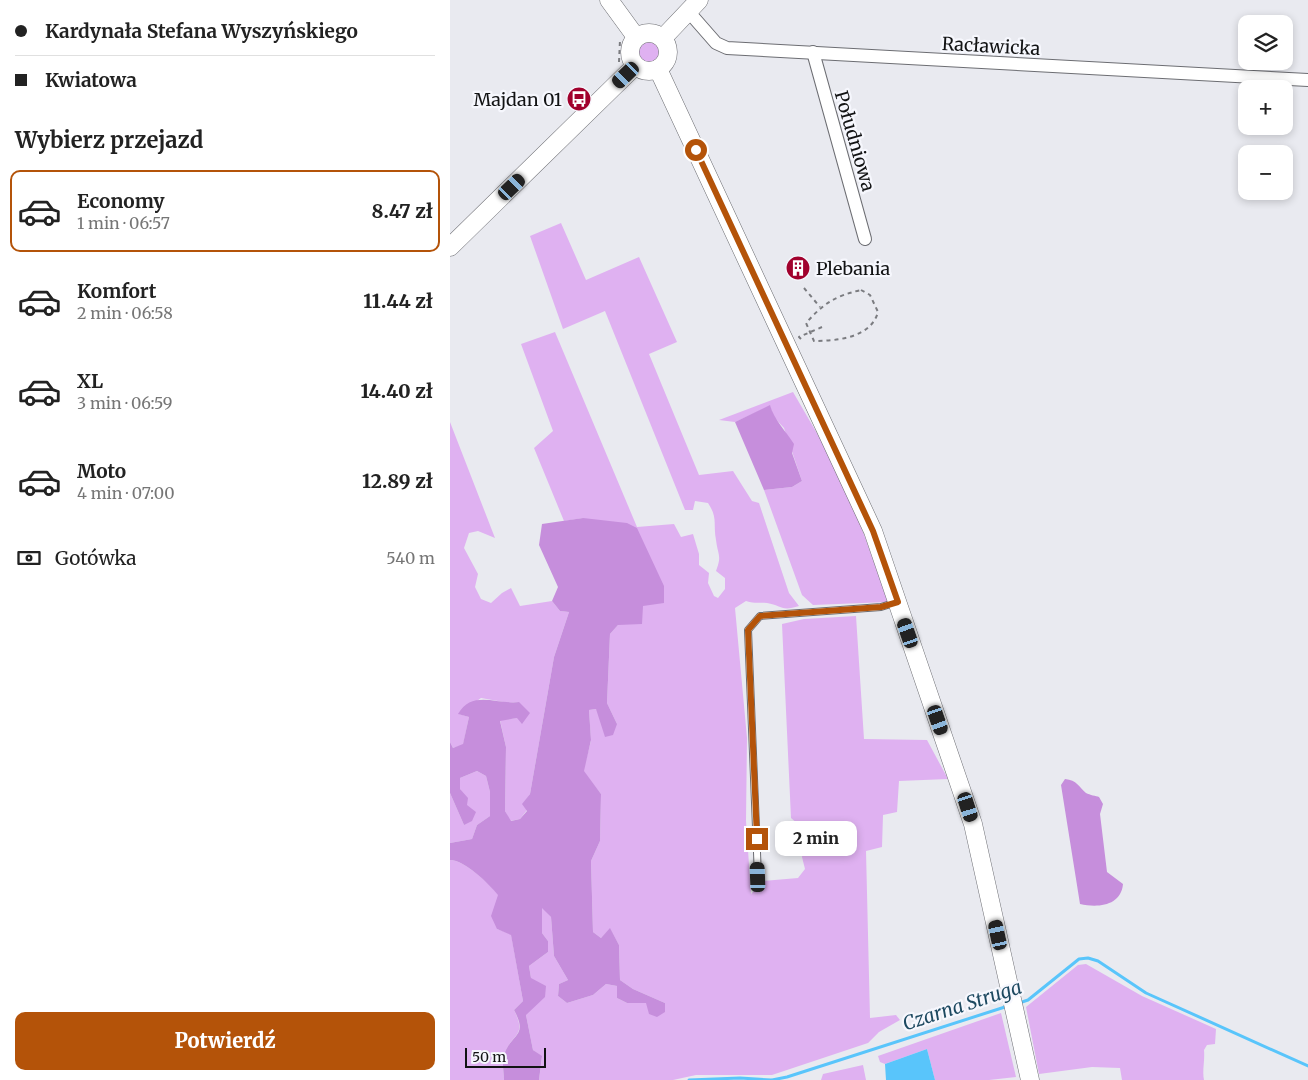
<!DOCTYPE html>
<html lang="pl">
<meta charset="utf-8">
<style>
:root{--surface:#fff;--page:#f2f2f2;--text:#222;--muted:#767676;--line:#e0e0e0;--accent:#b45309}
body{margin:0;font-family:Merriweather,serif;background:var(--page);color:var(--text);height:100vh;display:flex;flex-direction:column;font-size:19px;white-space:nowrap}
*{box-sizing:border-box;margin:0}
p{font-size:16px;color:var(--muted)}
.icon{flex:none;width:28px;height:28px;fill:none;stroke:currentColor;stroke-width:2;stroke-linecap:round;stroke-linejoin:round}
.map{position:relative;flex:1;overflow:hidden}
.details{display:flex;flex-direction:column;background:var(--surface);width:450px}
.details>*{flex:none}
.banner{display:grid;align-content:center;height:110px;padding:0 15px;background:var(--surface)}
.buttons{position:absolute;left:788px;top:15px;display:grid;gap:10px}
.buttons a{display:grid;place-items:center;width:55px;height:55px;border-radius:10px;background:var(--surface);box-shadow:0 2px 8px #0003;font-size:25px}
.scale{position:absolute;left:15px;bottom:12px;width:81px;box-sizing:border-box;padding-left:5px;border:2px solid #121314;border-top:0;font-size:14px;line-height:18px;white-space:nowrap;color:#121314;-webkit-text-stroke:4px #f6f7fd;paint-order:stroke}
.end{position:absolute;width:22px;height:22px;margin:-11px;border:6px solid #b45309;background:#fff;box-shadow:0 0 0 2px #fff}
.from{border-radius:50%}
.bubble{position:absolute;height:35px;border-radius:10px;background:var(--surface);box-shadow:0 2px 8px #0003;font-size:16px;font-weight:800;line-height:35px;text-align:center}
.car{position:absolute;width:15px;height:30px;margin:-15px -8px;border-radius:6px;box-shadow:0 0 4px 1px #0007;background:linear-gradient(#222 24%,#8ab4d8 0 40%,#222 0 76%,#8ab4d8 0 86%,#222 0)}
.banner b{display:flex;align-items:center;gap:18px;height:48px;font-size:19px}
.banner b+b{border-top:1px solid var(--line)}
.banner i{width:12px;height:12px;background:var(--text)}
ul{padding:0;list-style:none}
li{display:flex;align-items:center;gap:15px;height:82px;margin:0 10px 8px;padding:0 5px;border:2px solid transparent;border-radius:10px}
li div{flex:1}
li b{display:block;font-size:19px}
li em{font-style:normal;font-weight:800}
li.active{border-color:var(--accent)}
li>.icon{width:45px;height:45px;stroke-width:1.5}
h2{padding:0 15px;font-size:22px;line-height:60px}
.pay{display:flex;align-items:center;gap:12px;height:55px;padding:0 15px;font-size:19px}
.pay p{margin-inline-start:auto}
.cta{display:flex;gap:10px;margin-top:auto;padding:10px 15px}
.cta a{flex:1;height:58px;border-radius:10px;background:var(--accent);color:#fff;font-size:20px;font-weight:800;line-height:58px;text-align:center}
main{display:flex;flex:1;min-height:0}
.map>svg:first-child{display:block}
</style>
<main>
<section class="details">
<div class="banner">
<b><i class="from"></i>Kardynała Stefana Wyszyńskiego</b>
<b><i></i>Kwiatowa</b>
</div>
<h2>Wybierz przejazd</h2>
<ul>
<li class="active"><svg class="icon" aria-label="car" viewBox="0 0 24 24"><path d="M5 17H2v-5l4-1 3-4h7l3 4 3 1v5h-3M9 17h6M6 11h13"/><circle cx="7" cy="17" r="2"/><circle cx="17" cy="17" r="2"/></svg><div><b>Economy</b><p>1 min · 06:57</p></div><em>8.47 zł</em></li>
<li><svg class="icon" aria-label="car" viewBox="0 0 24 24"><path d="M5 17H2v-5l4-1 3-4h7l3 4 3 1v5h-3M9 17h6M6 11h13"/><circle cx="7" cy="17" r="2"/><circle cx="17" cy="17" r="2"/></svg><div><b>Komfort</b><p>2 min · 06:58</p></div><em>11.44 zł</em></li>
<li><svg class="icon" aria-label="car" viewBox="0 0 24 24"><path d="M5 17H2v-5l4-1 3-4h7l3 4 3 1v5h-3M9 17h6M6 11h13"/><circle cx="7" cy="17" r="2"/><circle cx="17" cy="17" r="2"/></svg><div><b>XL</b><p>3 min · 06:59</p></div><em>14.40 zł</em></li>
<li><svg class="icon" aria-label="car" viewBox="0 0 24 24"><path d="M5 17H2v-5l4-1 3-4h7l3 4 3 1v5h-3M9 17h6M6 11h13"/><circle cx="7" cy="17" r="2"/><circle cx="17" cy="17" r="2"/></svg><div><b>Moto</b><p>4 min · 07:00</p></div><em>12.89 zł</em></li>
</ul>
<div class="pay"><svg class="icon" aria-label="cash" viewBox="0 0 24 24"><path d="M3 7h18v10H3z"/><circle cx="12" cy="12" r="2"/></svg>Gotówka<p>540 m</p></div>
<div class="cta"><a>Potwierdź</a></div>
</section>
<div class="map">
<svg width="858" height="1080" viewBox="0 0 858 1080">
<rect width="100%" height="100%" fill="#e9eaf0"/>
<g fill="#dfb1f1">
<circle cx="198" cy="51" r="12"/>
<path d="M111,223L136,280L189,257L227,342L199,354L249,475L283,471L302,501L309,503L339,593L349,606C331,612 331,605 317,603C309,602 306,604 296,601L285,608L297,738L296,821L301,894L313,881L348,878L355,869L352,857L356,831L341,818L332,624L354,619L406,616L414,739L477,740L498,779L449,781L447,812L433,815L432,847L416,851L420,1018L446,1015L450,1020L429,1032L418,1043L322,1075H246L223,1080H89L92,1057L83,1050L76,1015L81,978L79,966L98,952V941L92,933V907L101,917L104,956L118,980L109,984L108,996L117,1003L143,995L156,984L167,986V998L177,1003H215L183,989L170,980L169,945L160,929L151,938L143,932L141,861L150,841L151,794L133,771L141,741L139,710L146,709L167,724L157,703L160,634L168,625L133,518L114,521L84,448L103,431L71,344L105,332L187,527L224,524L231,537L243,534L249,554V565L259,573L258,583L264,596L268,598L275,589V578L266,571C272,555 268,556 266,540C263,523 268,518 258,503L245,501L243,510H235L155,311L113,329L80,236Z"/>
<path d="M343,392L386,466L415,537L438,602L363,605L352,595L314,490L342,487L352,481L334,428L323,416L320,406L285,422L269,420Z"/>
<path d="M0,422L45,538L28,531L19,533L14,548L28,574L25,587L31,599L41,603L52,593L61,588L70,606L102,601L110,611L119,612L104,657L80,794L73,804L77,810L70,819L60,821L55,811L56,747L50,720L67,718L69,702L59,703L31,698L9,714L19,717L13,745L3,748L0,742Z"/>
<path d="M27,771L36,776L40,792V816L27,825L22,839L0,843V793L14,825L17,805L10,789V778Z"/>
<path d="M0,860C15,860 39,884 49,895L47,929L61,934L73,1001L64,1010C77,1036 63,1033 55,1052C51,1060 54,1072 54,1080H0Z"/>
<path d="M636,964L692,996L766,1029L765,1044L757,1045L754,1050C755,1061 752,1071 754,1080H672L670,1068L642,1067L589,1074L576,1007L628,965Z"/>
<path d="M551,1013L566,1077L539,1080H485L477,1049L435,1064L430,1062L428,1056Z"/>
<path d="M413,1065L416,1080H371L373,1074Z"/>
</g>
<g fill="#c68edc">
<path d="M320,405C324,420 336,431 344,444L342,453L352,481L342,487L314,490L285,422Z"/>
<path d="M133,518L177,523L187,528L214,586V603L193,606L192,624L168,625L160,634L157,703L167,724L163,735L155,737L146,709L139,710L141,740L134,771L151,794L150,841L141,861L143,932L151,938L160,928L169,945L170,980L183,989L215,1003V1012L207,1017L199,1014L196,1003H177L167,998V986L156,984L143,995L117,1003L108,996L109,984L118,980L104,956L101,917L92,908V933L98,941V952L79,966L81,978L96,986L95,997L76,1015L83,1050L92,1056L89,1080H54C54,1072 51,1060 55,1052C63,1033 78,1036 64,1010L73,1001L61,935L47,929L41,916L48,895C39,884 15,860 0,860V843L22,839L27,825L40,816V792L36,776L27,771L10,778V789L18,798L17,805L26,812L22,821L14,825L0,793V742L3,748L13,744L19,717L8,714C22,689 48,705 69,702L80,713L72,724L67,718L50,721L56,747L55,811L61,821L70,819L77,811L72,804L80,794L104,657L119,612L110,611L102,601L108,587L89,545L92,524Z"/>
<path d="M615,779C627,780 629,787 636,793C640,795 646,796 649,797L653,804L650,814L657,872L673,884C671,906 648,908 630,904L611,785Z"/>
</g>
<path fill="#59c5fb" d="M477,1049L485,1080H436L435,1064Z"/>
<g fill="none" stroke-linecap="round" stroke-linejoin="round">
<g stroke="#59c5fb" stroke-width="3">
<path d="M569,1003L578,1000L629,959L638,958L648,961L696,993L858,1066"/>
<path d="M239,1080L290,1078L321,1080"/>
<path d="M322,1080L337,1077L558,1006"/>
</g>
<defs>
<path id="lane" d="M308,877L298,630L310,616L431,607L447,602"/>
<g id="street">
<path d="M238,11L266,43L277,48L858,80"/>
<path d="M363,52L415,239"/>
</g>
<g id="secondary">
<path d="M159,0L186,37"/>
<circle cx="199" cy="52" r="19"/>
<path d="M213,38L249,0"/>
<path d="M208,69L423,531L523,824L580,1080"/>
<path d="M0,247L185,66"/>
</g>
</defs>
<use href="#lane" stroke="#6c6d72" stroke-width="8"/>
<use href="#street" stroke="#6c6d72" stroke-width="14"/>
<use href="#secondary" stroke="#6c6d72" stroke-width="19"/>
<g stroke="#7b7c80" stroke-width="2" stroke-dasharray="4 4" stroke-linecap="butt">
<path d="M169,62L170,40"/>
<path d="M354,288L370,307"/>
<path d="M411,290L420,295L428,312C421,338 386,341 364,341L356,323C374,303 385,296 411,290Z"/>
<path d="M351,339L349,337L372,327"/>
</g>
<use href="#lane" stroke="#fff" stroke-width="6"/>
<use href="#street" stroke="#fff" stroke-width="12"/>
<use href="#secondary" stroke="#fff" stroke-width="18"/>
</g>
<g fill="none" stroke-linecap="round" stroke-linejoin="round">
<path stroke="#b45309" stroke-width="6" d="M246,150L423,531L448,602L431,607L310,616L298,630L307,839"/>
</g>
<defs>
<symbol id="bus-disc" viewBox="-11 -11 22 22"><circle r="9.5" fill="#a1012d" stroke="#f6f7fd"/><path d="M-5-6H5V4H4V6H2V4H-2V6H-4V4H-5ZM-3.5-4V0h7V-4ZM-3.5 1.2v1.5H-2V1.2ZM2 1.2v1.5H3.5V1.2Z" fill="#fff"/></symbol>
<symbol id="building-disc" viewBox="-11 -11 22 22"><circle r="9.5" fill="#a1012d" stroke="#f6f7fd"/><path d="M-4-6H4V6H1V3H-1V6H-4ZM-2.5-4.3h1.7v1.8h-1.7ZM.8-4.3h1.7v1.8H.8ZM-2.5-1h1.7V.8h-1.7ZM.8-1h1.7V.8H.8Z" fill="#fff"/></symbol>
</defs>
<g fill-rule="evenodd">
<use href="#bus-disc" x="115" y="85" width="28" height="28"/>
<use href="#building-disc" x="334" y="254" width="28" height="28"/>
</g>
<g text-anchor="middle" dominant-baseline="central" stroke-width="4.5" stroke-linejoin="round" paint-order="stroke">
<g font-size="18" fill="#121314" stroke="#f6f7fd">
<text transform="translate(541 46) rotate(3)">Racławicka</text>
<text transform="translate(405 141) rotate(74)">Południowa</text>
</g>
<g font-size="18" fill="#121314" stroke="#f6f7fd" text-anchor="end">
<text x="112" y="99">Majdan 01</text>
<text x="366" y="268" text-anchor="start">Plebania</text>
</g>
<g font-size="19" font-style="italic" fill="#1d4960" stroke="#f6f7fd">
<text transform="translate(512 1005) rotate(-18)">Czarna Struga</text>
</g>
</g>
</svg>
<div class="buttons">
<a><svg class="icon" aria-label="layers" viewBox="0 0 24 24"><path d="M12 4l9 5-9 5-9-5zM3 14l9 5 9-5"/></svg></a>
<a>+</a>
<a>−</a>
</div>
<div class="scale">50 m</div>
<i class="end from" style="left:246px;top:150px"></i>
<i class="end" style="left:307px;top:839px"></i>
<div class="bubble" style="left:325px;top:821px;width:82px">2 min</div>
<i class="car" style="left:176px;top:75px;rotate:226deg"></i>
<i class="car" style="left:62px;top:187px;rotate:46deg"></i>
<i class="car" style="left:458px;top:633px;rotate:341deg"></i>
<i class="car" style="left:488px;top:720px;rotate:161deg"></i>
<i class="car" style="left:518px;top:807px;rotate:162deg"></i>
<i class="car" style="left:308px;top:877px;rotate:358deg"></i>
<i class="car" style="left:548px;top:935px;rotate:348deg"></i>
</div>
</main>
